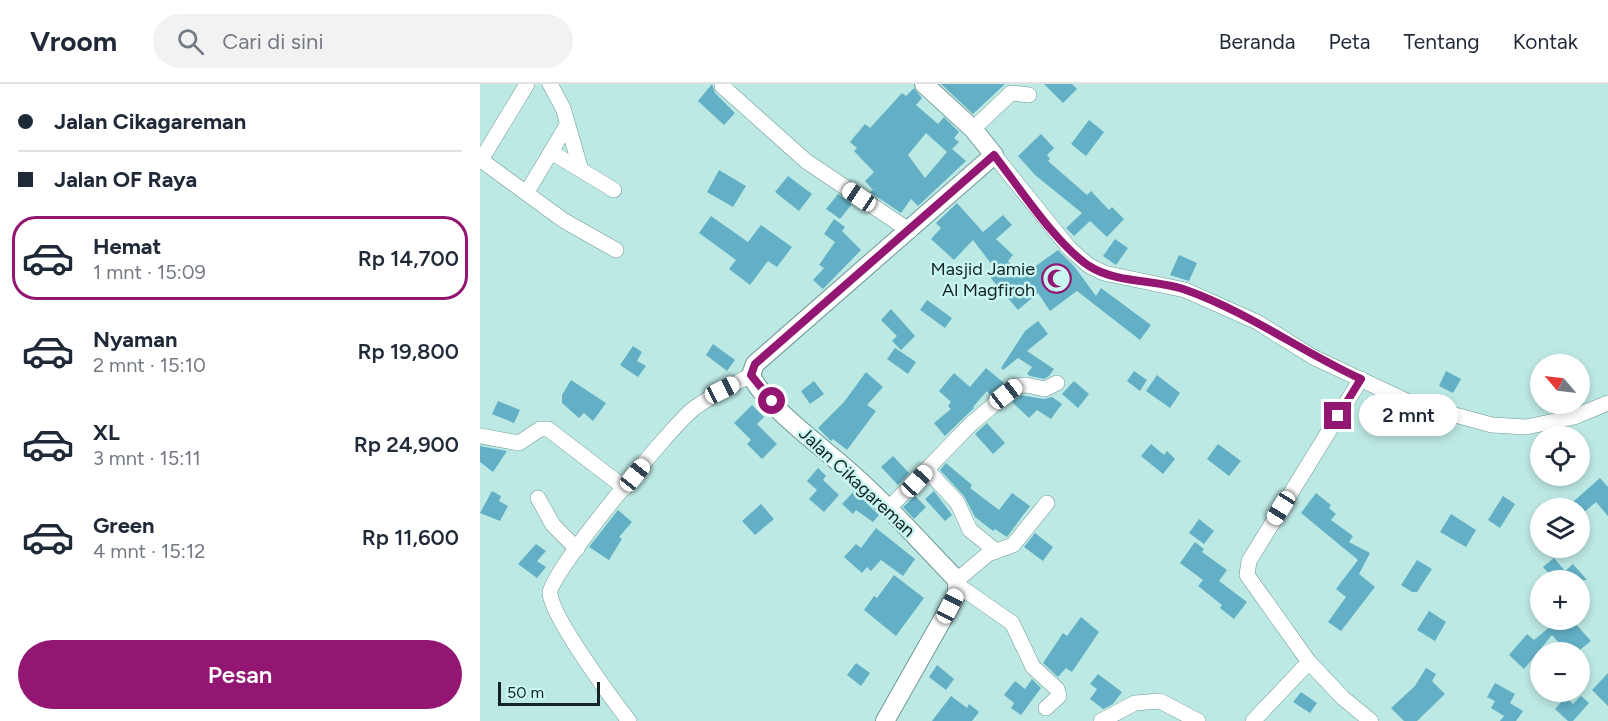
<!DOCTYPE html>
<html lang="id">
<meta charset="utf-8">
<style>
:root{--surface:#fff;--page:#f2f2f3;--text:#1f2937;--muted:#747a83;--line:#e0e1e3;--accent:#931772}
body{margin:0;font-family:Figtree,sans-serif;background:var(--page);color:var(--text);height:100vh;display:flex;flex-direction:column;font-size:22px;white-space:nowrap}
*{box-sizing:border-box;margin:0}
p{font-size:20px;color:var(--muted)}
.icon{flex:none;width:33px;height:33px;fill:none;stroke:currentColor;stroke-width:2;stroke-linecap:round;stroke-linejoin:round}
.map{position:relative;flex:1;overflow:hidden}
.drawer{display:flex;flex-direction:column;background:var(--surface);width:480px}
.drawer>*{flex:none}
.banner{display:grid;align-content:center;height:132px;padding:0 18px;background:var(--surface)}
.needle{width:39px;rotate:298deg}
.controls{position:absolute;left:1050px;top:270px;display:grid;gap:12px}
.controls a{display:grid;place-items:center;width:60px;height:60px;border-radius:50%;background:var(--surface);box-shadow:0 3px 9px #0003;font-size:30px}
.scale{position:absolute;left:18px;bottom:15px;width:102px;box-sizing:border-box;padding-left:6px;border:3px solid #122321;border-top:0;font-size:16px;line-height:21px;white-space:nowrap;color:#122321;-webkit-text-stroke:4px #caf6f1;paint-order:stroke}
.end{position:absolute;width:27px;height:27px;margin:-14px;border:8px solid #931772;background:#fff;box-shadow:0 0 0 3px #fff}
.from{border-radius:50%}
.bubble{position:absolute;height:42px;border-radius:21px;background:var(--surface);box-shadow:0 3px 9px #0003;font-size:20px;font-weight:600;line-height:42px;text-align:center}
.car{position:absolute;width:18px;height:36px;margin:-18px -9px;border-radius:8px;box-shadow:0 0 4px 2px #0007;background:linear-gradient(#fff 24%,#345 0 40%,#fff 0 76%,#345 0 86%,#fff 0)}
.banner b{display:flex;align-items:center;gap:21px;height:57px;font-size:22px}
.banner b+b{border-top:2px solid var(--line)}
.banner i{width:15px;height:15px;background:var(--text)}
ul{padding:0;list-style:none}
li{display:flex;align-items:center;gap:18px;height:84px;margin:0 12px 9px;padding:0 6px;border:3px solid transparent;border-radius:24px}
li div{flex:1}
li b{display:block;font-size:22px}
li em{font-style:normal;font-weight:600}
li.current{border-color:var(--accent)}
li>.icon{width:54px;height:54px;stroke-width:1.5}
.button{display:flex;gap:12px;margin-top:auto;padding:12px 18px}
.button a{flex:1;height:69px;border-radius:36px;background:var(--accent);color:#fff;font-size:24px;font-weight:600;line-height:69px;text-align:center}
header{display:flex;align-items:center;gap:36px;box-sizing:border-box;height:84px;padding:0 30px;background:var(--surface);border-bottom:2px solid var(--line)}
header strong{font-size:28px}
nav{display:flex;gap:33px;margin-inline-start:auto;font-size:21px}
.search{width:420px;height:54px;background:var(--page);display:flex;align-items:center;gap:15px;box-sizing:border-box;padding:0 21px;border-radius:33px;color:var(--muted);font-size:22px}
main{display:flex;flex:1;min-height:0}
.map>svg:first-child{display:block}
</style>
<header>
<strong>Vroom</strong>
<div class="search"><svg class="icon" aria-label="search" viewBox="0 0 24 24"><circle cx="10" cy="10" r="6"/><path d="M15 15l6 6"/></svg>Cari di sini</div>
<nav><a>Beranda</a><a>Peta</a><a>Tentang</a><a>Kontak</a></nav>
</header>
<main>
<section class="drawer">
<div class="banner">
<b><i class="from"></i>Jalan Cikagareman</b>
<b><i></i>Jalan OF Raya</b>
</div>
<ul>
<li class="current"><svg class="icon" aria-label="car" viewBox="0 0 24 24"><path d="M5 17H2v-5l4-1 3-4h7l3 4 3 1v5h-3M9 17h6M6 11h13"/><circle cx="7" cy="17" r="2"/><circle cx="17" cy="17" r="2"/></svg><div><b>Hemat</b><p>1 mnt · 15:09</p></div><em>Rp 14,700</em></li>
<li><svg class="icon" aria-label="car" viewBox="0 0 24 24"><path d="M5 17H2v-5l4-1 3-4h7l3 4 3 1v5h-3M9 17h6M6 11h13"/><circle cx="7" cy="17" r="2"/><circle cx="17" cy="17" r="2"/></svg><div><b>Nyaman</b><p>2 mnt · 15:10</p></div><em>Rp 19,800</em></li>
<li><svg class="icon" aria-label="car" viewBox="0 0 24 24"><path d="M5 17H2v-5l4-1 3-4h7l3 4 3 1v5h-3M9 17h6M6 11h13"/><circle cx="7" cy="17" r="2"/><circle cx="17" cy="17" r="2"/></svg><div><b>XL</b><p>3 mnt · 15:11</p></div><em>Rp 24,900</em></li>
<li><svg class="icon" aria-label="car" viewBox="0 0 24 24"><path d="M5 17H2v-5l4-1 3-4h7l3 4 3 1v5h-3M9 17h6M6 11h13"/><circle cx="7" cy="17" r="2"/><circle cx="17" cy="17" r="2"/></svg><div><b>Green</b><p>4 mnt · 15:12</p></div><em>Rp 11,600</em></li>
</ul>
<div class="button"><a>Pesan</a></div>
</section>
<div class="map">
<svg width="1128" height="637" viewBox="0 0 1128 637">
<rect width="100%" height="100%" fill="#bde9e4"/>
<g fill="#63b0c6" fill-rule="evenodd">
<path d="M232,0L235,9L255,29L244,41L218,17Z"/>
<path d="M461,0H525L493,30Z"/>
<path d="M564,0H592L597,5L583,19Z"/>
<path d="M434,4L442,14L436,21L458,40L464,33L479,48L474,54L479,58L472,65L486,77L438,122L431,115L421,129L390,108L393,106L385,97L394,88L374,67L377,64L370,58L385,40L390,44L422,9L426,12ZM446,49L467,68L445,94L428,71Z"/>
<path d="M609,36L624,48L606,72L591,60Z"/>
<path d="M561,50L574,64L567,71L570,75L568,77L607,111L611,107L629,126L632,123L644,135L627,153L610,137L594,152L586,144L602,129L555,91L538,72Z"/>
<path d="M239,86L266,102L253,123L227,108Z"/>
<path d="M308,92L332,110L319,127L295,108Z"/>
<path d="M358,110L372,120L360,135L346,125Z"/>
<path d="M477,119L503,148L523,131L532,141L516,155L533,171L528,177L542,192L578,166L594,182L616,212L621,204L671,241L660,256L597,207L570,227L558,209L538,226L509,192L516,186L493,156L474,176L451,155L461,144L456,139Z"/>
<path d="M231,132L268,158L281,141L312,163L297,183L288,177L270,201L249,185L256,176L219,149Z"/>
<path d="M354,135L365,143L362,147L381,166L343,205L333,196L344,184L339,181L355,158L344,150Z"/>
<path d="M635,155L648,164L636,181L623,172Z"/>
<path d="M699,171L717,179L709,197L690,191Z"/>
<path d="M447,216L472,234L465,244L440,226Z"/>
<path d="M411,225L435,252L421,266L412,257L417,252L401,236Z"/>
<path d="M558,237L568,250L547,267L574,285L569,292L564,295L550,292L547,290L552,283L538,274L523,286L521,284L545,247Z"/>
<path d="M233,260L255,276L247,287L226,271Z"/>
<path d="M153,262L162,268L157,277L166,282L158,293L140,281Z"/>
<path d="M415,264L436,278L428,290L407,275Z"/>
<path d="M506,284L524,299L510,311L507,307L493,323L494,324L465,352L454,339L471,325L468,322L471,318L459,307L474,289L490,303Z"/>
<path d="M654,287L667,296L660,307L647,297Z"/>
<path d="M966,287L981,295L973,309L959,302Z"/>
<path d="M386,288L403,303L387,321L396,327L367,366L353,355L351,357L338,344L364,318Z"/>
<path d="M677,291L700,309L690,324L666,307Z"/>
<path d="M91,296L126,319L113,337L104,329L99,334L82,319V311Z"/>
<path d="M334,297L344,310L330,320L321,307Z"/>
<path d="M594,297L609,310L598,324L582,310Z"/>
<path d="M540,311L564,315L572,313L582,320L571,335L557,326L549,334L532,318Z"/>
<path d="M18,317L40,326L34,339L12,330Z"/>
<path d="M272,321L284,333L277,340L297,360L282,375L267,360L271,356L254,339Z"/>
<path d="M507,339L525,359L513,370L495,350Z"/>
<path d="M671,360L684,371L687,367L695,375L683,390L661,372Z"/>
<path d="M738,360L761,377L749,392L727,375Z"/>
<path d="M0,362L27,367L13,388L0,378Z"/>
<path d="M413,372L429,389L418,401L401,383Z"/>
<path d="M466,379L492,401L490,404L519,426L532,409L550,422L527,453L515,445L513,447L495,433L484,412L460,386Z"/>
<path d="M338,384L346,392L343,396L359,411L344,428L329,415L337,406L327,397Z"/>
<path d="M1120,394L1128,403V432L1116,418L1100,432V424H1086Z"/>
<path d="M12,407L21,412L19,417L28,422L20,437L0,429Z"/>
<path d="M374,407L399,431L393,438L376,426L373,430L362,420Z"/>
<path d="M454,407L472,431L465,437L445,415Z"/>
<path d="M836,409L851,421L849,424L856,430L851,436L873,452L869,458L890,469L879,490L895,503L861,547L848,538L866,513L856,505L878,476L821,429Z"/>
<path d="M435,412L446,423L434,435L423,423Z"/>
<path d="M1023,412L1035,420L1020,444L1008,436Z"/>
<path d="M281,420L294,435L275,451L262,437Z"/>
<path d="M138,426L152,438L139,453L142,455L129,476L109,463Z"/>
<path d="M971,430L996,446L986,463L960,448Z"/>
<path d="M719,435L734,447L724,460L709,449Z"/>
<path d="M396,444L435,475L423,492L401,476L391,487L387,483L382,489L364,473L376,460L381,464Z"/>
<path d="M555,449L573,463L563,477L544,463Z"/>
<path d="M715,458L724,465L722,468L747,486L739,497L767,518L754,535L740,524L742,521L718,502L723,496L700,479Z"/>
<path d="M56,460L66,467L57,477L66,483L57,494L38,480Z"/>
<path d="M1074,474L1085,487L1093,480L1107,496H1075L1063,483Z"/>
<path d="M937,476L952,485L937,508H932L921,501Z"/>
<path d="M414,491L444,514L416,552L384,526L394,512L397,514Z"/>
<path d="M949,527L966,538L955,557L937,546Z"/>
<path d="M601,533L619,548L592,588L586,584L578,593L563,579L583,549L587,552Z"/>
<path d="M1078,536H1092L1111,557L1097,568H1087L1072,551L1044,585L1029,571L1047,550L1054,556Z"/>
<path d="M376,579L390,589L381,602L367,591Z"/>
<path d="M457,581L474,595L466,606L449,593Z"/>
<path d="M946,584L956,590L952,597L965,610L937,637H924L911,624L935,602Z"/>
<path d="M1128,589V622L1112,606Z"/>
<path d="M618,590L642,608L633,620L623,625L610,615L617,605L610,600Z"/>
<path d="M552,595L561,604L541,631L531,624L534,619L524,611L535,597L545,605Z"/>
<path d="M1015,599L1035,610L1030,619L1043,627L1036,637H1020L1024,632L1011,624L1015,617L1007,613Z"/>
<path d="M821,608L837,619L830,629L813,618Z"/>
<path d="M471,612L487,624L489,620L499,628L492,637H452Z"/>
<path d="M1101,612L1109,619L1093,637H1088L1075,625L1086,613L1093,620Z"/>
</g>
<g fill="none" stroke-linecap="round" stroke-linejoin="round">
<defs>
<g id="minor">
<path d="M47,0L1,76L83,136L136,166"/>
<path d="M70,0L83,24L101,86"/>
<path d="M242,2L326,77L430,147"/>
<path d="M493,45L531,9L549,11"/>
<path d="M71,68L134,106"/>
<path d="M514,71L589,164L608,181L624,189L705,206L777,238L833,273L931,319L1012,341L1046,343L1094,333L1128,319"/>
<path d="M47,108L87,41"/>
<path d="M881,295L769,477L767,491L829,578L863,614L891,637"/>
<path d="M0,352L39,359L60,345H68L145,404"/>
<path d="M447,386L477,418L490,446L516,467"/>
<path d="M58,414L73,441L97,465"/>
<path d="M408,425L491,340L536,302L546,301L565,305L577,299"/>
<path d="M477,496L508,470L533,461L567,419"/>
<path d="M479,502L532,539L553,583L577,605L579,612L566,624"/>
<path d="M149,637C132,615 71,532 70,509C68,491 191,343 212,326C230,312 251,302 271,291"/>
<path d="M621,637L655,619L680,617L718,637"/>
<path d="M773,637L829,578"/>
</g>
<path id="tertiary" d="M405,637L477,510V496C442,460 408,421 370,388C345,365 284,321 271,291L275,280L514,71L493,45L444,0"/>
</defs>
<use href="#minor" stroke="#6f9994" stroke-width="16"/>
<use href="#tertiary" stroke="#6f9994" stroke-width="20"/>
<use href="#minor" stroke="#fff" stroke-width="15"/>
<use href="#tertiary" stroke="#fff" stroke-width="18"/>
</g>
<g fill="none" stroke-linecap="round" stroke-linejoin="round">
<path stroke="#931772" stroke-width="8" d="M292,317L271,291L275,280L514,71C539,103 576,160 609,182C638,200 675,195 706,206C768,228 822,268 881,295L858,332"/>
</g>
<defs>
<symbol id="mosque-ring" viewBox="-11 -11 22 22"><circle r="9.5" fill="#caf6f1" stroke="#931772" stroke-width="1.5"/><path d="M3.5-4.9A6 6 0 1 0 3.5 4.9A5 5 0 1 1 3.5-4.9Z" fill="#931772"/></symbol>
</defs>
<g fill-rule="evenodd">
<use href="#mosque-ring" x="560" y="178" width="33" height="33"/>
</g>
<g text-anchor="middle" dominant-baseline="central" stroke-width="5" stroke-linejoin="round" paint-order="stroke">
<g font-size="18" fill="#122321" stroke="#caf6f1" text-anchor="end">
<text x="555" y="185">Masjid Jamie<tspan x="555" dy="21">Al Magfiroh</tspan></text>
</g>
<g font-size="18" fill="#122321" stroke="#caf6f1">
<text transform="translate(377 398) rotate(43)">Jalan Cikagareman</text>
</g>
</g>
</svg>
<div class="controls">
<a><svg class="needle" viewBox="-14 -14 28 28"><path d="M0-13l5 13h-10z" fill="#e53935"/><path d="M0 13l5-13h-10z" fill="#747a83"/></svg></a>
<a><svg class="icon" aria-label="locate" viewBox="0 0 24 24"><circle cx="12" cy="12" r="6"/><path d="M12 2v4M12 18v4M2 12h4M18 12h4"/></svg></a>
<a><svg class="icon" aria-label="layers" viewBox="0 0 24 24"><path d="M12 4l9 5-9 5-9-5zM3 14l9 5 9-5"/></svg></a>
<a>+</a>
<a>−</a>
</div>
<div class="scale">50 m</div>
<i class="end from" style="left:292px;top:317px"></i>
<i class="end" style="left:858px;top:332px"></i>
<div class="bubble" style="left:879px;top:310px;width:99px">2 mnt</div>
<i class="car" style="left:379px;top:113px;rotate:304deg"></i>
<i class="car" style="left:242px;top:306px;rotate:63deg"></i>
<i class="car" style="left:526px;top:310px;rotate:52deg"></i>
<i class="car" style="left:155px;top:391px;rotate:39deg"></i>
<i class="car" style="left:437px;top:397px;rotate:43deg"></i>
<i class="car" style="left:801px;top:424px;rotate:212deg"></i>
<i class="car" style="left:470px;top:522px;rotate:27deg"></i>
</div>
</main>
